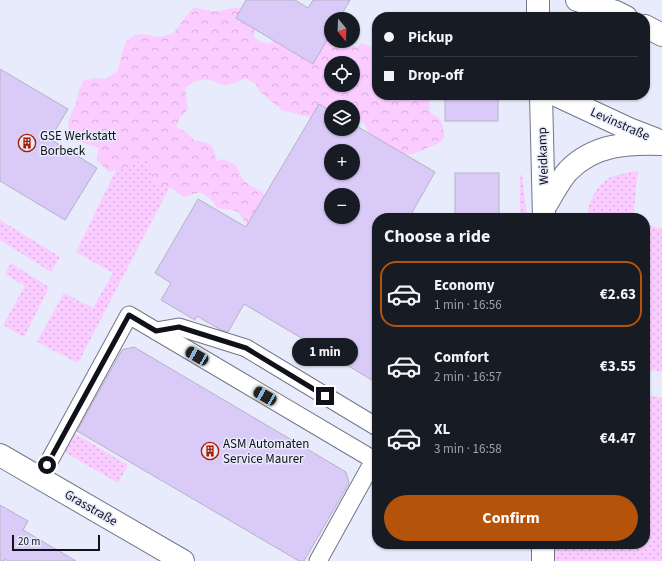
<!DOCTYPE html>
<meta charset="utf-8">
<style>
:root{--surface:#171b24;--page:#20242c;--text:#f1f3f6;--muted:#9ea1a6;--line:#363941;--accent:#b45309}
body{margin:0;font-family:"Source Sans 3",sans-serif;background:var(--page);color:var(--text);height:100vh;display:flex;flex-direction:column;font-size:15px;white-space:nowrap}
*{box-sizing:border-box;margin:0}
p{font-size:13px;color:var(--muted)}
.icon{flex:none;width:22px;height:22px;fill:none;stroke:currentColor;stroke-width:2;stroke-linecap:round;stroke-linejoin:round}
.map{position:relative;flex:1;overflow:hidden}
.drawer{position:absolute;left:372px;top:213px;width:278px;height:336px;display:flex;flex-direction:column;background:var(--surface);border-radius:16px;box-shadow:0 1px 3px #0004}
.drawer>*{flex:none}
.guide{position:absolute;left:372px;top:12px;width:278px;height:88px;border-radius:16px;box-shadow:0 1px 3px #0004;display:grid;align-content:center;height:88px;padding:0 12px;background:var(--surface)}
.needle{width:26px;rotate:161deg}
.buttons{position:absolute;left:324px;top:12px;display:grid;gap:8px}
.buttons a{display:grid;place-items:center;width:36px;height:36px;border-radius:50%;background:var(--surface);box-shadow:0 1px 3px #0004;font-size:20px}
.scale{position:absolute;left:12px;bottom:10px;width:88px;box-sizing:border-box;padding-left:4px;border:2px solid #111219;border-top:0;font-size:11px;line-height:14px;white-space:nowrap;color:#111219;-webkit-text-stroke:3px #e8ebfc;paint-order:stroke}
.end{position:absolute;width:18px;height:18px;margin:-9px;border:5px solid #111219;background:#fff;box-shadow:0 0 0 2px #fff}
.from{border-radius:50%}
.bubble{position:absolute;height:28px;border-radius:14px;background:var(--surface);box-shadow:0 1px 3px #0004;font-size:13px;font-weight:700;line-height:28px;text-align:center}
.car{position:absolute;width:12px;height:24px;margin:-12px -6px;border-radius:5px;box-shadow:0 0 3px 1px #0007;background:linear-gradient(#222 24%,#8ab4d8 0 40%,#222 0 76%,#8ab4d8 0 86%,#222 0)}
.guide b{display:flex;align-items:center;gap:14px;height:38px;font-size:15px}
.guide b+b{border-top:1px solid var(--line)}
.guide i{width:10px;height:10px;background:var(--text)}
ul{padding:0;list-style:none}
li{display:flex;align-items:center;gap:12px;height:66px;margin:0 8px 6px;padding:0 4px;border:2px solid transparent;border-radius:16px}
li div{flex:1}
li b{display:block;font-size:15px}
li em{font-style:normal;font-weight:700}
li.on{border-color:var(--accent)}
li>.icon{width:36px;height:36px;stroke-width:1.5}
h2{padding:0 12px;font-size:18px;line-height:48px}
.action{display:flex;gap:8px;margin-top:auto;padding:8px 12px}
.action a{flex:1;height:46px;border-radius:24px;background:var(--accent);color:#fff;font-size:16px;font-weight:700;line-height:46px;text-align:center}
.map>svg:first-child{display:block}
</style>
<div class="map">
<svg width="662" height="561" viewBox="0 0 662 561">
<defs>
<pattern id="grass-dots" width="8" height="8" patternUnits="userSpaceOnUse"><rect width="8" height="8" fill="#faccff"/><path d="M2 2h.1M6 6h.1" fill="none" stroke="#d5aeda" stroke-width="1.8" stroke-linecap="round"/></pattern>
<pattern id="forest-crowns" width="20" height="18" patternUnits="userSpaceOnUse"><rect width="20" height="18" fill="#faccff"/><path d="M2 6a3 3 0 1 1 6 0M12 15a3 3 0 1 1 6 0" fill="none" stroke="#d5aeda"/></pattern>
</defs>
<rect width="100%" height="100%" fill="#e8ebfc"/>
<g fill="url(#grass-dots)">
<path d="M129,144L180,167L78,363L37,342L64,293L93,308L113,273L76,252Z"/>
<path d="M638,171L633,218H587C587,205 595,190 605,181C611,175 629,172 638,171Z"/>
<path d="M520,175H522L527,218H520Z"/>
<path d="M0,220L60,257L51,272L0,240Z"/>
<path d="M645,224L662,229V372L645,369Z"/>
<path d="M11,263L49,287L24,337L3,325L25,286L5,274Z"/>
<path d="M645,394L662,398V561H546V544H645Z"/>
<path d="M72,432L128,465L118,483L61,450Z"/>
</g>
<path fill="url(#forest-crowns)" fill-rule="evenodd" d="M194,7C202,9 210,12 218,11C239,8 241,2 255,22L254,37L260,42L269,44L280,33L324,36L331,39V41H336L356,47L362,43L377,50V95H428L430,112L441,120L445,137L439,143L413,154H392L372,139L364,123L353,115V107H331V119L325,121L282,110L259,91L256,84L245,78C239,81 231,85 224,85C221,85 218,83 215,82C203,77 196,80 185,88L188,109L179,119L176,127L186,132L194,140L207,143L212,146L217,161L223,159L236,165C242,181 246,185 262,191L266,200L251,235L246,223L237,211L217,208L211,199L200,192L183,197L170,187L150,181L152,175L148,160L138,162L124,169L109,172L97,161L98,148L73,139L68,126L70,116L76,104L78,93L83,81L94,78L105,79L117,72L125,43L134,35L144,34L157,37L173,34L186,16ZM331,63H353V85H331Z"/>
<g fill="#d9caf7" stroke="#b8b2c5" fill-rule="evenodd">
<path d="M246,0H295L308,8L313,0H350L339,19H331V33L313,64L236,18Z"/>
<path d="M0,69L68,109L50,139L97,168L65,220L0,181Z"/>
<rect x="445" y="95" width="53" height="26"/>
<path d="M319,104L331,111V129H353V124L435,172L409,218H377V383L244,304L228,332L221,330L197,316L195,320L161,300L171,283L155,273L198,199L246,227ZM331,151H353V173H331ZM331,195H353V217H331Z"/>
<rect x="455" y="173" width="44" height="45"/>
<path d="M134,347L346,472L349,483L304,561H299L77,431L122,350Z"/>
<path d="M0,505L28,521L23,530L76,561H8L5,559L4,561H0Z"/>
</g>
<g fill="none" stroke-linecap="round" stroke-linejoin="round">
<defs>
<g id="service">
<path d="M156,331L179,327L246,348L377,427"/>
<path d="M40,478L129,315L374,460L318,561"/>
</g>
<g id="minor">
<path d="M577,0L616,12L626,17"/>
<path d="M645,26L662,35"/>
<path d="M556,95L629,129L655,139"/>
<path d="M544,208C551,197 559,181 568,171C594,144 627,143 662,144"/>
<path d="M0,455L183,561"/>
</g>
<g id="tertiary">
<path d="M538,0V17"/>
<path d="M541,95L544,218"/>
<path d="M543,561V544"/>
</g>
</defs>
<use href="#service" stroke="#727687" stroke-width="19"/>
<use href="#minor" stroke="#727687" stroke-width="24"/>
<use href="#tertiary" stroke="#727687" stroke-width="24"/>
<use href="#service" stroke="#fff" stroke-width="17"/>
<use href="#minor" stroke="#fff" stroke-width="22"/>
<use href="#tertiary" stroke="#fff" stroke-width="22"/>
</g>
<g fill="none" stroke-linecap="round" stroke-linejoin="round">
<path stroke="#111219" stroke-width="5" d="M47,465L129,315L156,331L179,327L246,348L325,396"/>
</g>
<defs>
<symbol id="building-ring" viewBox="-11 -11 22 22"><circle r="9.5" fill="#e8ebfc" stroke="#aa1b00" stroke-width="1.5"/><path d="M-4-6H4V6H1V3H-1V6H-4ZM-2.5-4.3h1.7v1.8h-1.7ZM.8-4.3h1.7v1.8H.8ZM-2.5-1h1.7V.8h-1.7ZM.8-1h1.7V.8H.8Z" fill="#aa1b00"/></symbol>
</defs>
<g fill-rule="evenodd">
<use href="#building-ring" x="17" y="133" width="20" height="20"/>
<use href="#building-ring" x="200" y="441" width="20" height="20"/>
</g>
<g text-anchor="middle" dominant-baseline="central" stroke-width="3" stroke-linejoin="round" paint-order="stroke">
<g font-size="13" fill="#111219" stroke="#e8ebfc">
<text transform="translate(620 124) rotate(24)">Levinstraße</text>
<text transform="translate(543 156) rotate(-92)">Weidkamp</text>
<text transform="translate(91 508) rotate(30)">Grasstraße</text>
</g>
<g font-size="13" fill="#111219" stroke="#e8ebfc" text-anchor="start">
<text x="40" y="136">GSE Werkstatt<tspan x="40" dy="15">Borbeck</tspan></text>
<text x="223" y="444">ASM Automaten<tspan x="223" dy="15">Service Maurer</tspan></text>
</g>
</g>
</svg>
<div class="buttons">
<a><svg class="needle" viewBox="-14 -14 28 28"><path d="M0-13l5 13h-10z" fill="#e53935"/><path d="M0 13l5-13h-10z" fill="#9ea1a6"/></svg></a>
<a><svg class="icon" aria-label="locate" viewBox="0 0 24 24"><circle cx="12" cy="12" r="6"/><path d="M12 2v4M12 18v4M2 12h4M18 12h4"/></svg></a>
<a><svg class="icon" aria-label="layers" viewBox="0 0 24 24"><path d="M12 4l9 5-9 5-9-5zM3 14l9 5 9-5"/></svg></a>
<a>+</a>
<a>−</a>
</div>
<div class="scale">20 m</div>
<i class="end from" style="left:47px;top:465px"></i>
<i class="end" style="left:325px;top:396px"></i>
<div class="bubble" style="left:292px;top:338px;width:66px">1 min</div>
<i class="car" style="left:197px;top:356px;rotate:300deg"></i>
<i class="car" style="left:265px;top:396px;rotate:300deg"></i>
<div class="guide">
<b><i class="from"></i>Pickup</b>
<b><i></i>Drop-off</b>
</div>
<section class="drawer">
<h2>Choose a ride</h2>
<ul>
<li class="on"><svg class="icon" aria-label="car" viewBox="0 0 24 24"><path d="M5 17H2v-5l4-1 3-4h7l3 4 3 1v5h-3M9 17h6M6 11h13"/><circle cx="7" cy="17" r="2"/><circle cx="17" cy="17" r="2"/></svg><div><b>Economy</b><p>1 min · 16:56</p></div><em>€2.63</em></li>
<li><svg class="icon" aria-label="car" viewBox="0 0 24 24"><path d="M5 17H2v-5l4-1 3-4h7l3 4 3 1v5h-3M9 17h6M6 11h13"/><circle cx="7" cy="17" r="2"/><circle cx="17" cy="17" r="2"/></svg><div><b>Comfort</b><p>2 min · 16:57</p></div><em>€3.55</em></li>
<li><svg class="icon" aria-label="car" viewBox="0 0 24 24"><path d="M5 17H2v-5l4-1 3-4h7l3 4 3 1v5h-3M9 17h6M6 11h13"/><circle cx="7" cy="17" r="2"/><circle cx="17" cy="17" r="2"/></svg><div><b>XL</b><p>3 min · 16:58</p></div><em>€4.47</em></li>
</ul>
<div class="action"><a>Confirm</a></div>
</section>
</div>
